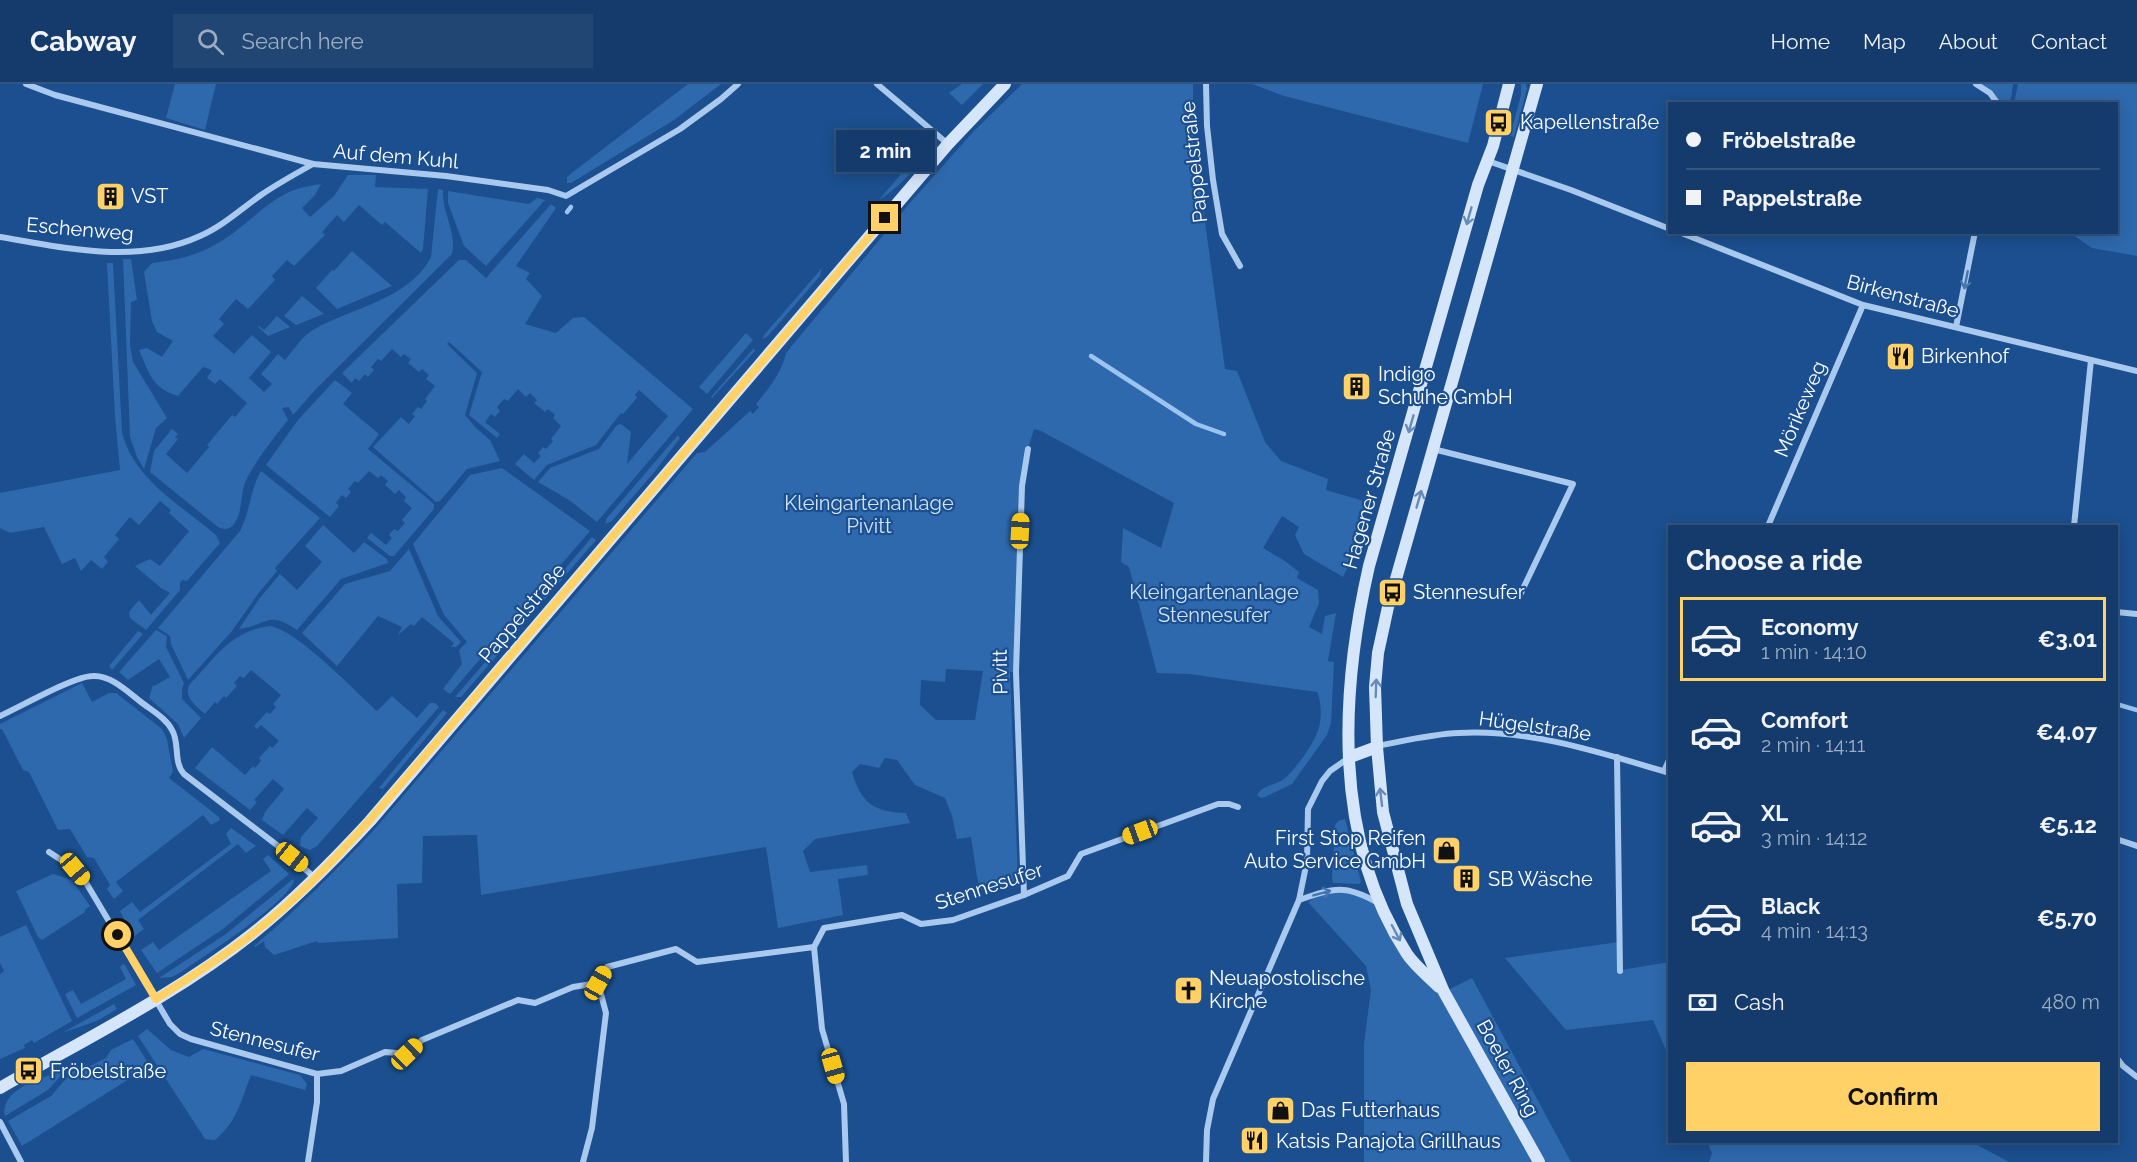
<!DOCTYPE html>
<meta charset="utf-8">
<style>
:root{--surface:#143b6b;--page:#214673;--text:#f1f3f6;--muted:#9dadc1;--line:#33557e;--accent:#ffd166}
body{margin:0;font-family:Raleway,sans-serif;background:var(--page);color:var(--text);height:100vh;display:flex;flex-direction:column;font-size:22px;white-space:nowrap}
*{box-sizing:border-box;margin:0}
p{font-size:20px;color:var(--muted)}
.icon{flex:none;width:33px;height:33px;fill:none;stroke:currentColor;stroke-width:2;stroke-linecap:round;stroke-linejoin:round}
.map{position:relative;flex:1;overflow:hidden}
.side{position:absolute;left:1668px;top:441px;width:450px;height:618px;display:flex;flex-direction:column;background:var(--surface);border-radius:0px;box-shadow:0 3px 15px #0003,0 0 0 2px var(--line)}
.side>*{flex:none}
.guide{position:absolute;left:1668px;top:18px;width:450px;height:132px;border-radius:0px;box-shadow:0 3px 15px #0003,0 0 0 2px var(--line);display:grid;align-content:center;height:132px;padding:0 18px;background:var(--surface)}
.end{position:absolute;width:27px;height:27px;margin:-14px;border:8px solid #ffd166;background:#111;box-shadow:0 0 0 3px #111}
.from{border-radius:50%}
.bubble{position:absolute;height:42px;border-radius:0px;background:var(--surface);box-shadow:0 3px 15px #0003,0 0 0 2px var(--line);font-size:20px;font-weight:700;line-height:42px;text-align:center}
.car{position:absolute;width:18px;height:36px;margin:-18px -9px;border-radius:8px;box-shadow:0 0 4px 2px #0007;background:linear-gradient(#f5c518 24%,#345 0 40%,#f5c518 0 76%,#345 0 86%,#f5c518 0)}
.guide b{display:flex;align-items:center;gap:21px;height:57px;font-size:22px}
.guide b+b{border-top:2px solid var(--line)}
.guide i{width:15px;height:15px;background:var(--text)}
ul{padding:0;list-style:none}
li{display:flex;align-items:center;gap:18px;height:84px;margin:0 12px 9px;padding:0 6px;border:3px solid transparent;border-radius:0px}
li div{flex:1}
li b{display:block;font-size:22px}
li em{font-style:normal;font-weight:700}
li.on{border-color:var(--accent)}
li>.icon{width:54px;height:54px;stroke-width:1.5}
h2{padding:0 18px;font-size:27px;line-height:72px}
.pay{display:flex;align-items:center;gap:15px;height:66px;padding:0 18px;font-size:22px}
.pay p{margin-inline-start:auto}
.primary-button{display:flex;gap:12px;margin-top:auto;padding:12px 18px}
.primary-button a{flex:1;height:69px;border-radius:0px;background:var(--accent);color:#111;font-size:24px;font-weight:700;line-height:69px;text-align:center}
header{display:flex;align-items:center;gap:36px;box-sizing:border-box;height:84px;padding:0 30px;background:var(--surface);border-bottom:2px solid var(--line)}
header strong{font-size:28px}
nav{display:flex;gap:33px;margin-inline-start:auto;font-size:21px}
.search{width:420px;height:54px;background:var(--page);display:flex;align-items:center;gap:15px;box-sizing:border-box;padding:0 21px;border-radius:0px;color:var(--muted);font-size:22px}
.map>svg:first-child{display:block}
</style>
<header>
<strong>Cabway</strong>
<div class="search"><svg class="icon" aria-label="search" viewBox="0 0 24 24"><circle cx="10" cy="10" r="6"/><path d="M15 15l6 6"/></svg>Search here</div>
<nav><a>Home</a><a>Map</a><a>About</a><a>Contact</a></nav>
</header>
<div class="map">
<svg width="2137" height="1078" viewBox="0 0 2137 1078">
<rect width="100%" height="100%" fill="#1b4f8f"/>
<g fill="#2e69ad" fill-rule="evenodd">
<path d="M175,0H216L205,46L166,34Z"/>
<path d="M688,0H721L674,36L571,99H567V93L573,88Z"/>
<path d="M962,0H983L962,21L949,9Z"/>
<path d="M1022,0H1193V49L1225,285L1237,287L1265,358L1281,377L1328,395L1326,406L1364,417L1355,468L1343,493L1304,470L1295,451L1299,443L1282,432L1263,464L1285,477L1299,488L1297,494L1318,506L1319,519L1309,543L1322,550L1325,532L1336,529L1328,577L1334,578L1331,639L1327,651L1292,700L1265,713L1261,714L1257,711C1262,701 1276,701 1284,695C1295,686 1312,662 1317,649C1322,639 1322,618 1317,608L1189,590L1157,589L1129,483L1121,478L1123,444L1161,464L1174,419L1041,347L1034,345L1028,365L1022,402L1016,588H1010L1018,797L981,806L977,793L971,753L957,755L952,732L945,714L915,701L897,676L885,674L879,684L860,680L852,688C861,720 875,728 906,729L910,739L815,755L803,767L810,788L867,781L868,791L838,795L843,831L778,844L766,763L481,811L477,751L423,752L422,799L397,800L398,854L318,859L317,857L274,871L265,863L264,857L255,863L254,862C297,826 335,787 373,747L697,369L705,368L750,327L753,330L759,323L756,320C769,304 781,290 786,269L909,120L973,48ZM946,585L983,587L975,636H936L920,621L921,596L945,598Z"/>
<path d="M1252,0H1483L1468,59L1284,12Z"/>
<path d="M1521,0H1526L1527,5L1514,53L1510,52L1521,11Z"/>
<path d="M1976,0H2013L2011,15L2004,19H1998Z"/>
<path d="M2018,0H2137V172L2092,164L2070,149L2116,148V20L2014,19Z"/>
<path d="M929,57C932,73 892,109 879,116Z"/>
<path d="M348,91H376L375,103L428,105L423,165L421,169L385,138L382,141L359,121L344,138L337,131L322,148L325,151L294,182L287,176L272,192L275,196L248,225L236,215L219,235L224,240L213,252L234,270L252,251L271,268L249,294L264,308L272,300L261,290L278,270L285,276C293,267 302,252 313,246C352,223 409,216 431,173L438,105L443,106C442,129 457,148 452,170L315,306L293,331L289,323L282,324L288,336C276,351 252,381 245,399C240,412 243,428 234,440C230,446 224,446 218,443L150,388L154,367L172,345L178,350L175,353L178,355L166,370L187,389L209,363L207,361L232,331L235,333L247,319L220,295L215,300L207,294L212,286L203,283L178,312C152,304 149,289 139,266L147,264L162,273L173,257L157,248L152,237L144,188L152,179C179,176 203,170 226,154C246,141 264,121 285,110C296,104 309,102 321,100L315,111L302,124L310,133L334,112Z"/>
<path d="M448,107L529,120L537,114L545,116L486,182L464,162L448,119Z"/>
<path d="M551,120L556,124L516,182L530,189L526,195L542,212L525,240L556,249L573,234L584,233L693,325L597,438L569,416L538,398L550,384L599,365L617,341L621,340L631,348L627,380L668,332L639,306L635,311L637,314L623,330L621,329L596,361L547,381L534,396L515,380L524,370L534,379L541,372L538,369L543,363L546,365L553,357L551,355L561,342L553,334L555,331L548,325L545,328L534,319L537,316L530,309L526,313L518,305L508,317L504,315L497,323L500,327L495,333L491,330L485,338L500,350L497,354L469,331L482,288L449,258L447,260L477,289L465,331L476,344L490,356L500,377L467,385L440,417L436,418L373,363L401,333L409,340L415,332L412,330L418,323L421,325L427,317L425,315L435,302L426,295L429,291L422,285L419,288L408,279L411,275L404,270L401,273L392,265L381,277L378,275L371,283L374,286L368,293L365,290L359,297L355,294L352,299L342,289L459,176H466L486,194Z"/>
<path d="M352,167L392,202L337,225L316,204L332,186L334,187Z"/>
<path d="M123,175H131L137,216L131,218L130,261L133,278L167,334L156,344L144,385L137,373L130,353Z"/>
<path d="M107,179H113L122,348C133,395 181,421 216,451L220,459L187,497L182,496L180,499V506L146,546L130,534L129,528L139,516L151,531L170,509L161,504L135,482L150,475L160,482L189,447L169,429L171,426L160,417L139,441L130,433L115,451L119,455L104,473L108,478L102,485L91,476L81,487L75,474L62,480L44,443L10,449L0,444V409L120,386L115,332Z"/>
<path d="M822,184L820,192L768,252L763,255L764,251Z"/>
<path d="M302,212L324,230L296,241L284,232Z"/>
<path d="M277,232L290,243L268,252L258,243L259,242L264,246Z"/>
<path d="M746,249L753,256L707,310L699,303Z"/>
<path d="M754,264L755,267L712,314L711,313Z"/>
<path d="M335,296L352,309L343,320L379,350L368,365L434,420V425L394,472H390L367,454L371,449L386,461L392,454L389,451L394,445L398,447L405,439L402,436L412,424L404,417L406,413L399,406L395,410L385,401L388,397L381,391L378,394L369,387L358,399L355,397L348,405L351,408L346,414L342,411L336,419L339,422L330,433L266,381L298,336Z"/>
<path d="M678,351L680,354L656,386L612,437L605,440L607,434Z"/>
<path d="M502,384L590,447L450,610L443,605L462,580L459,566L467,558L444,531L413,460L470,391Z"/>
<path d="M261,387L320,434L275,484L277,487L258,510L232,547L188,596L171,560L170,552L158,544L240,447C251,426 249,408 261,387Z"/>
<path d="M323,441L354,469L364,458L387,475L388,479L341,495L297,546C267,525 267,542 239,545L259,515L280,490L297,506L322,478L305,462Z"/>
<path d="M592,453L596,456L521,543L519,540L520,538Z"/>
<path d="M409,465L438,532L461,558L456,563H451L454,559L422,533L414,542L411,540L398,551L402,543L378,532L337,582L302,549L345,500L390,487Z"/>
<path d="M270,542C297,546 355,607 377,627L392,612L417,634L430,619H435L439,623L317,762L310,766L300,762L301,753L318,734L307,724L283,751L262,736L265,728L284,705L273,695L254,716L257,718L250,726L195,684L212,663L245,691L253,682L255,684L261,677L259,674L270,662L272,664L279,657L261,641L257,645L254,642L267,628L270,630L276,623L273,620L281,611L251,586L244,594L240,592L234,599L237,602L226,614L224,612L217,620L215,618L205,630C196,622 184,614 189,601C215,574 230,547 270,542Z"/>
<path d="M517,544L520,545L461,613H455L514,545Z"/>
<path d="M156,546L167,552L166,563L184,599L182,605V615L201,634L184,654L178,640L149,614L153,601L154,602L170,593L159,575L128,596L119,588Z"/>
<path d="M138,547L143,550L112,586L109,582Z"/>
<path d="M82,599L92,618L109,609H116L162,645L167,655L173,688L169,694L219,733L220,736L211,741L203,731L116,798L123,807L114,815L107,805L110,801L94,774L87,773L70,745L58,746L29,688L23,686L2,645H0V640Z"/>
<path d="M443,626L447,629L383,705L379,704Z"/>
<path d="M1345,735L1361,798L1360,800L1333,799L1332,795L1335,741L1338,737Z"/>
<path d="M231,744L256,762L246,769L238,760L138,836L144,845L133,853L120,827L132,818L140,828L231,760L226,750Z"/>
<path d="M268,771L289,790L223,845L157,889L141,866L153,858L159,866L271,787L263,775Z"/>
<path d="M53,790L72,796L90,822L85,826V828L42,856L38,853L16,807Z"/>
<path d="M293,795L294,797C286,820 204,872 181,888L172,893L159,894L226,850Z"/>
<path d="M1344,805L1380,820L1408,872L1444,908L1472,894L1571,1078H1364V960L1371,906L1366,882L1308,818L1325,807Z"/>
<path d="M26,841L72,937L34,959L32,956L24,961L25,964L0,975V890L4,887L0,879V853Z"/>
<path d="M1619,858L1621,886L1669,878V973L1653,936L1566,946L1505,874Z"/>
<path d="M123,880L125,881L136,901L77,934L65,910L73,906L81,920L126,895L120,883Z"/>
<path d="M114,920L117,925L97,937L62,949Z"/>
<path d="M147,945L171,966L189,973L203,965L300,991L307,1000L305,1006L251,991C241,1017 237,1038 215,1056L205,1055L138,952Z"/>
<path d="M133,955L150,982L22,1062L8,1037L51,1012L72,988L81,983L84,985L106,974L111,966Z"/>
<path d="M67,985L48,1006L5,1032C0,1003 45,994 67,985Z"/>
<path d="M1707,1058H1972L2009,1078H1709L1712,1069Z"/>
</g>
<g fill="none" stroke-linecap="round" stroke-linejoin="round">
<g stroke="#9cc4f0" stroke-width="4.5">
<path d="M567,128L571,123"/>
<path d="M1091,272L1196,340L1224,350"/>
<path d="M2116,620L2137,626"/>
</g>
<g stroke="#a9c9ee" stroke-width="6">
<path d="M26,0L55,11L313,80L446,92L548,106L566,112L680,45L721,15L738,0"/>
<path d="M877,0L948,60"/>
<path d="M1206,0L1207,42L1213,96L1222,150L1240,182"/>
<path d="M1976,0L1990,9L1998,20"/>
<path d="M1488,77L1571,106L1670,145"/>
<path d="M1679,148L1863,221L2137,287"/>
<path d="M0,153C65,164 137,181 200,152C223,142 241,125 261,111C277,100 295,90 313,80"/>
<path d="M1956,243L1975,148"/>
<path d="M1433,365L1573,400L1520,511"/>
<path d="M1768,442L1863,221"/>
<path d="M2074,442L2091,276"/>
<path d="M2116,528L2137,530"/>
<path d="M0,632C20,623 74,592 93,592C111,591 128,608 141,618C151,626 166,634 172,646C180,659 173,678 184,690L282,765L315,794"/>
<path d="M1377,662C1404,657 1431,650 1459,649C1531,645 1601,669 1670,689"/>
<path d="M1617,673L1620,887"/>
<path d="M1664,687L1670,674"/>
<path d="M2116,755L2137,762"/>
<path d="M49,768L75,785L85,797L170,940L180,950L191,955L317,990L341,987L385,968L407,970L422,956L518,916L535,919L573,903L598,899L607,883L676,865L697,878L814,863L824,844L902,831L921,840L953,836L1024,811L1068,792L1081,770L1218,720H1229L1238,723"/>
<path d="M1024,811L1016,588L1022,402L1028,365"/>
<path d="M1299,816C1334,804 1345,800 1378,819"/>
<path d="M814,863L822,945L844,1020L846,1078"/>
<path d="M2116,973L2123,982L2137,993"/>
<path d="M0,1038L21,1078"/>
<path d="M308,1078L317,1018V990"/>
<path d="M583,1078L592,1044L606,929L598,899"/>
<path d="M1206,1078L1207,1046L1213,1015L1299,816L1307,777L1308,725L1322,697L1330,687L1350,673"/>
</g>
<g stroke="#d6e6fa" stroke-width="12">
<path d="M1537,0L1388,523L1378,569L1375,603L1377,663L1383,728L1407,820L1444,908L1539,1078"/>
<path d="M1350,673L1377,663"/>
<path d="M1439,903C1429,893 1415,882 1407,870C1333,756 1340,610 1369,482L1478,101L1493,62L1509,0"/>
<path d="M0,1004C85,955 175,911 252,850C295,816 333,777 370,737L948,60L1005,0"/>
</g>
</g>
<defs><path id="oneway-shaft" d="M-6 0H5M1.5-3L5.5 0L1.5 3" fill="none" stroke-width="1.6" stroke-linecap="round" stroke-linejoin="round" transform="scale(1.5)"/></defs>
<g stroke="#668bba">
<use href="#oneway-shaft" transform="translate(1469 132) rotate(106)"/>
<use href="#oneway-shaft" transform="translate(1411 340) rotate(106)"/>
<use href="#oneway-shaft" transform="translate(1419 415) rotate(-74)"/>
<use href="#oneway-shaft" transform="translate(1376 604) rotate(-88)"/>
<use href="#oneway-shaft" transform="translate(1381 713) rotate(-97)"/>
<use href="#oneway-shaft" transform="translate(1396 849) rotate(62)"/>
</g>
<g stroke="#4674ac">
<use href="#oneway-shaft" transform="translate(1966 196) rotate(101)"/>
<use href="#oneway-shaft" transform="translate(1322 809) rotate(-15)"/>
</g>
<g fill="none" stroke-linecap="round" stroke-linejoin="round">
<path stroke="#ffd166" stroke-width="8" d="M118,851L156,915C188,895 221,874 251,851C295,817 333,777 370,736L885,134"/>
</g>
<defs>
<symbol id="bus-square" viewBox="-11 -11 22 22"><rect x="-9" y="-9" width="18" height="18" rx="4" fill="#ffd166" stroke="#1b4f8f"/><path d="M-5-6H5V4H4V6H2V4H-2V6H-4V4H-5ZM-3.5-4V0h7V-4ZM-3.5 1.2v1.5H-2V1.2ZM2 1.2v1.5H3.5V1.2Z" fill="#111"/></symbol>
<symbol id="building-square" viewBox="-11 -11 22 22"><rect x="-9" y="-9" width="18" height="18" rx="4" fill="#ffd166" stroke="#1b4f8f"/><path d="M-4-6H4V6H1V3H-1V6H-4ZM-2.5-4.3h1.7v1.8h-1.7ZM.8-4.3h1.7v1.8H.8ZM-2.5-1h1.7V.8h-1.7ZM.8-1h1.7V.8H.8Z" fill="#111"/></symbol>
<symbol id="restaurant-square" viewBox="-11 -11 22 22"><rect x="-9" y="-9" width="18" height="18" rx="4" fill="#ffd166" stroke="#1b4f8f"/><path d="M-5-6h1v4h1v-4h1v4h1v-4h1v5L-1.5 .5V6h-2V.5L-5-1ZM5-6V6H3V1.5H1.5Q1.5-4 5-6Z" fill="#111"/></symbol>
<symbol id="shop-square" viewBox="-11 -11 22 22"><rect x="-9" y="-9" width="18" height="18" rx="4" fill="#ffd166" stroke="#1b4f8f"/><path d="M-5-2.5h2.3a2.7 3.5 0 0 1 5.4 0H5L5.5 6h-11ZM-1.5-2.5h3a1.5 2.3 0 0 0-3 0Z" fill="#111"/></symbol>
<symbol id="church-square" viewBox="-11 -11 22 22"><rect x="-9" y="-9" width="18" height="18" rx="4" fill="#ffd166" stroke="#1b4f8f"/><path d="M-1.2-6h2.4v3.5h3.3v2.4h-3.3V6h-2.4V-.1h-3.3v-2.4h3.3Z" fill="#111"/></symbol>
</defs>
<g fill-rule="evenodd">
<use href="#bus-square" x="1482" y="22" width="33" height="33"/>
<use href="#building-square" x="94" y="96" width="33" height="33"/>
<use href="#restaurant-square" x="1884" y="256" width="33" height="33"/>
<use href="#building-square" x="1340" y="286" width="33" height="33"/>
<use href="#bus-square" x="1376" y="492" width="33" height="33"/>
<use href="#shop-square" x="1430" y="750" width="33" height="33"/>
<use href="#building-square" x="1450" y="778" width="33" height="33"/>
<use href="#church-square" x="1172" y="890" width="33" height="33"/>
<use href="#bus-square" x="12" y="970" width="33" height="33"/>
<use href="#shop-square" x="1264" y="1010" width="33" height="33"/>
<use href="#restaurant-square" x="1238" y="1040" width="33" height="33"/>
</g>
<g text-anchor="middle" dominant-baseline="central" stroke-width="4.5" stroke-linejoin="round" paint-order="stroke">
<g font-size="20" fill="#fff" stroke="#1b4f8f" text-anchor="start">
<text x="1520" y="38">Kapellenstraße</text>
<text x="131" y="112">VST</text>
<text x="1921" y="272">Birkenhof</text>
<text x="1378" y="290">Indigo<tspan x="1378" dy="23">Schuhe GmbH</tspan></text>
<text x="1413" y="508">Stennesufer</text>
<text x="1426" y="754" text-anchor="end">First Stop Reifen<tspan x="1426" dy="23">Auto Service GmbH</tspan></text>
<text x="1488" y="795">SB Wäsche</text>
<text x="1209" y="894">Neuapostolische<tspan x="1209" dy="23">Kirche</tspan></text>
<text x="50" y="987">Fröbelstraße</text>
<text x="1301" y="1026">Das Futterhaus</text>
<text x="1276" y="1057">Katsis Panajota Grillhaus</text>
</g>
<g font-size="20" fill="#fff" stroke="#1b4f8f">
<text transform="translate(396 72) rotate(5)">Auf dem Kuhl</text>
<text transform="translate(1194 78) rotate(-96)">Pappelstraße</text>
<text transform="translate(80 145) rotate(5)">Eschenweg</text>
<text transform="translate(1903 212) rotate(15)">Birkenstraße</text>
<text transform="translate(1800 325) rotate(-67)">Mörikeweg</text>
<text transform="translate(1369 415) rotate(-74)">Hagener Straße</text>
<text transform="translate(522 529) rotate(-50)">Pappelstraße</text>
<text transform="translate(1000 588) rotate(-91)">Pivitt</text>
<text transform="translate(1535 642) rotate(8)">Hügelstraße</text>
<text transform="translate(989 802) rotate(-18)">Stennesufer</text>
<text transform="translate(265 957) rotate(14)">Stennesufer</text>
<text transform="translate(1508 984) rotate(61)">Boeler Ring</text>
</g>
<g font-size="20" fill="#cfe3fa" stroke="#1b4f8f">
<text x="869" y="419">Kleingartenanlage<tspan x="869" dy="23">Pivitt</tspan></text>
<text x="1214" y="508">Kleingartenanlage<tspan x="1214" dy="23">Stennesufer</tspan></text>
</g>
</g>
</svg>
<i class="end from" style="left:118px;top:851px"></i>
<i class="end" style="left:885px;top:134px"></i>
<div class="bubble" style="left:836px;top:46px;width:99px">2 min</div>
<i class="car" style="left:1020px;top:447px;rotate:3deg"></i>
<i class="car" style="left:1140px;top:748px;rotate:250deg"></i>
<i class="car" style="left:292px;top:773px;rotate:129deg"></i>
<i class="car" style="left:75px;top:785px;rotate:140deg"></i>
<i class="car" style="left:598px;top:899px;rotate:29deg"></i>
<i class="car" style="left:407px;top:970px;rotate:46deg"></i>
<i class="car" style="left:833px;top:982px;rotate:164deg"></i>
<div class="guide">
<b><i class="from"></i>Fröbelstraße</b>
<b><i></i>Pappelstraße</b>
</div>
<section class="side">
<h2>Choose a ride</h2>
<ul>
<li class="on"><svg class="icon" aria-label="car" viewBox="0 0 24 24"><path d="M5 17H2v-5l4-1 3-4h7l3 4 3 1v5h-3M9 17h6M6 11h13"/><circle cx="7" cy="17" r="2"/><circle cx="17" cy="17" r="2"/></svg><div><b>Economy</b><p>1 min · 14:10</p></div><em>€3.01</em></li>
<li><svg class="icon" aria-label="car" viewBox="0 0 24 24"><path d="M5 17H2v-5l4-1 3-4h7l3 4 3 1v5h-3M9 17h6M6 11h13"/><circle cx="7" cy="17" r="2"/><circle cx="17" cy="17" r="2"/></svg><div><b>Comfort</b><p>2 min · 14:11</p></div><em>€4.07</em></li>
<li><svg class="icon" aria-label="car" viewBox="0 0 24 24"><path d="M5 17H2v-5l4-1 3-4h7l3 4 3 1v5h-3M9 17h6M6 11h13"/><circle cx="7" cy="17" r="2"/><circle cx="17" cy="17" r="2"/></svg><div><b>XL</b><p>3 min · 14:12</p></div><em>€5.12</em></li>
<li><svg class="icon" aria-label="car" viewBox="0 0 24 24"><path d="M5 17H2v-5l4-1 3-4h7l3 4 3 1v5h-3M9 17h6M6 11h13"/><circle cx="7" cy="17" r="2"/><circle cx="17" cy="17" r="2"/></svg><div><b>Black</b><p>4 min · 14:13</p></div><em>€5.70</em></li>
</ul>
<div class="pay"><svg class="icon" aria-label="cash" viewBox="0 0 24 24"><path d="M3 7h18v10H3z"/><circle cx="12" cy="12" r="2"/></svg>Cash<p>480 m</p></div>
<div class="primary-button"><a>Confirm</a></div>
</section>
</div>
